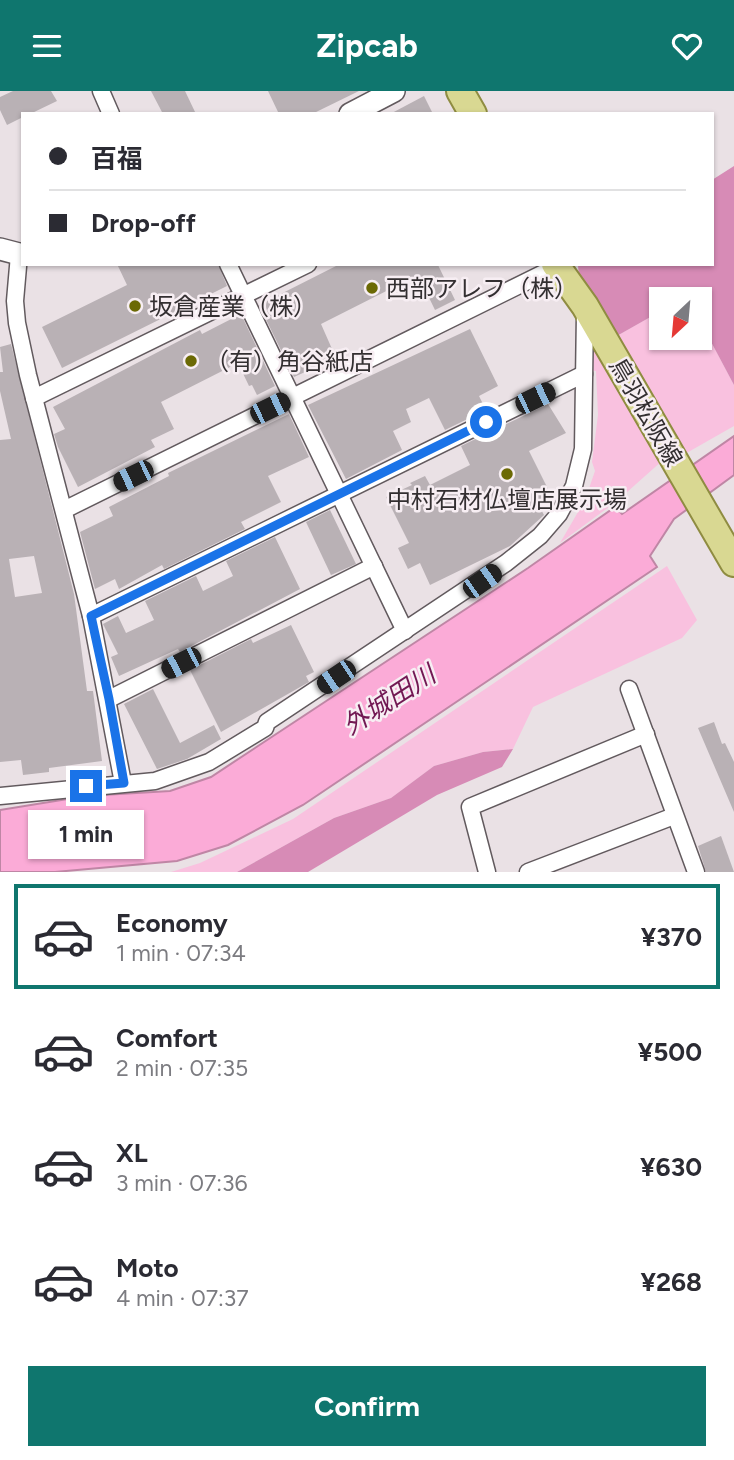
<!DOCTYPE html>
<meta charset="utf-8">
<style>
:root{--surface:#fff;--page:#f2f2f3;--text:#2b2b33;--muted:#7c7c81;--line:#e1e1e2;--accent:#0f766e}
body{margin:0;font-family:Figtree,"Noto Sans JP",sans-serif;background:var(--page);color:var(--text);height:100vh;display:flex;flex-direction:column;font-size:26px;white-space:nowrap}
*{box-sizing:border-box;margin:0}
p{font-size:23px;color:var(--muted)}
.icon{flex:none;width:38px;height:38px;fill:none;stroke:currentColor;stroke-width:2;stroke-linecap:round;stroke-linejoin:round}
.map{position:relative;height:781px;overflow:hidden}
.panel{display:flex;flex-direction:column;background:var(--surface);flex:1}
.panel>*{flex:none}
.banner{position:absolute;left:21px;top:21px;width:693px;height:154px;border-radius:0px;box-shadow:0 2px 5px #0004;display:grid;align-content:center;height:154px;padding:0 28px;background:var(--surface)}
.needle{width:46px;rotate:206deg}
.tools{position:absolute;left:649px;top:196px;display:grid;gap:14px}
.tools a{display:grid;place-items:center;width:63px;height:63px;border-radius:0px;background:var(--surface);box-shadow:0 2px 5px #0004;font-size:35px}
.end{position:absolute;width:32px;height:32px;margin:-16px;border:9px solid #1a73e8;background:#fff;box-shadow:0 0 0 4px #fff}
.from{border-radius:50%}
.bubble{position:absolute;height:49px;border-radius:0px;background:var(--surface);box-shadow:0 2px 5px #0004;font-size:23px;font-weight:700;line-height:49px;text-align:center}
.car{position:absolute;width:21px;height:42px;margin:-21px -10px;border-radius:9px;box-shadow:0 0 5px 2px #0007;background:linear-gradient(#222 24%,#8ab4d8 0 40%,#222 0 76%,#8ab4d8 0 86%,#222 0)}
.banner b{display:flex;align-items:center;gap:24px;height:66px;font-size:26px}
.banner b+b{border-top:2px solid var(--line)}
.banner i{width:18px;height:18px;background:var(--text)}
ul{padding:12px 0 0;list-style:none}
li{display:flex;align-items:center;gap:21px;height:105px;margin:0 14px 10px;padding:0 14px;border:4px solid transparent;border-radius:0px}
li div{flex:1}
li b{display:block;font-size:26px}
li em{font-style:normal;font-weight:700}
li.selected{border-color:var(--accent)}
li>.icon{width:63px;height:63px;stroke-width:1.5}
.button{display:flex;gap:14px;margin-top:auto;padding:14px 28px}
.button a{flex:1;height:80px;border-radius:0px;background:var(--accent);color:#fff;font-size:28px;font-weight:700;line-height:80px;text-align:center}
header{display:flex;justify-content:space-between;align-items:center;height:91px;padding:0 28px;background:var(--accent);color:#fff;font-size:32px;font-weight:700}
.map>svg:first-child{display:block}
</style>
<header><svg class="icon" aria-label="menu" viewBox="0 0 24 24"><path d="M4 6h16M4 12h16M4 18h16"/></svg>Zipcab<svg class="icon" aria-label="heart" viewBox="0 0 24 24"><path d="M12 20l-8-8c-3-5 5-10 8-4 3-6 11-1 8 4z"/></svg></header>
<div class="map">
<svg width="734" height="781" viewBox="0 0 734 781">
<rect width="100%" height="100%" fill="#eae1e5"/>
<g fill="#f9c1df">
<path d="M661,220L662,247H700V230L734,294V335L683,364L615,246Z"/>
<path d="M589,245L663,369L617,410L560,452L585,409L595,380L592,371L598,324L596,280L588,279Z"/>
<path d="M667,475L697,529L682,547L533,616L513,658L483,661L434,675L391,707L334,727L237,781H171L200,772L293,728Z"/>
</g>
<g fill="#d78bb6">
<path d="M734,75V294L700,230V208H688L686,206L682,208H662L661,220L615,246L579,187L578,174L712,173V89Z"/>
<path d="M513,658L502,676L437,704L308,781H237L334,727L391,707L434,675L483,661Z"/>
</g>
<path fill="#fbabd7" stroke="#bf86a5" stroke-width="2" d="M734,345V384L674,428L650,465L657,476L303,714L228,754L177,770L55,781H0V719L86,705L170,700L211,686L528,477L615,416L622,423Z"/>
<g fill="#b9b1b5" fill-rule="evenodd">
<path d="M13,0H51L57,10L30,23H23V26L7,34L0,19V6Z"/>
<path d="M151,0H185L196,23H163Z"/>
<path d="M268,0H359L312,23H279Z"/>
<path d="M424,5L433,23H390Z"/>
<path d="M117,173H218L227,195L62,277L42,236L127,194Z"/>
<path d="M340,173H440L438,174L455,209L435,219L418,184L321,233L336,267L294,286L259,214Z"/>
<path d="M241,223L275,295L257,304L252,294L249,295L238,272L161,311L174,338L151,349L155,356L78,396L58,356L54,343L65,338L53,316L200,239L202,243Z"/>
<path d="M470,238L498,295L479,305L486,319L445,339L429,307L406,318L411,331L393,340L402,359L346,388L308,314Z"/>
<path d="M11,253L74,503L87,600H93L102,670L49,677V681L23,684L21,669L0,671V349L11,348L0,300V281H3L0,256ZM34,465L42,502L15,506L9,468Z"/>
<path d="M548,313L566,342L529,360L553,408L539,415L544,424L510,455L430,494L420,472L408,478L398,457L409,452L386,406L412,394L410,392L425,385L430,394L470,374L461,355Z"/>
<path d="M289,323L309,366L268,385L281,411L241,431L245,438L164,478L162,474L119,498L115,488L95,498L80,441L113,425L109,416L169,385L168,382Z"/>
<path d="M330,419L356,473L331,484L306,431Z"/>
<path d="M275,446L300,498L180,561L178,558L119,585L111,566L118,563L103,533L118,525L126,542L154,529L145,510L196,485L203,500L233,485L226,470Z"/>
<path d="M291,534L314,581L306,585L309,591L221,641L190,579L251,548L253,552Z"/>
<path d="M153,598L180,652L214,634L221,648L187,668L157,678L124,613Z"/>
<path d="M714,631L722,653L725,652L734,671V721L698,637Z"/>
<path d="M721,745L734,781H706L698,755Z"/>
</g>
<g fill="none" stroke-linecap="round" stroke-linejoin="round">
<defs>
<g id="minor">
<path d="M101,0L111,23"/>
<path d="M19,164L15,210L17,232L28,284L91,525L123,692"/>
<path d="M228,173L405,540"/>
<path d="M34,307L308,173"/>
<path d="M64,419L556,176"/>
<path d="M91,525L584,283"/>
<path d="M629,598L696,781"/>
<path d="M109,608L374,475"/>
<path d="M0,705L155,690L209,671L265,637L267,631L506,472L540,445L559,423L574,395L583,358L585,221"/>
<path d="M487,781L470,716L646,643"/>
<path d="M528,781L674,725"/>
</g>
<g id="tertiary">
<path d="M350,23L394,0"/>
<path d="M0,158L23,164"/>
</g>
<g id="primary">
<path d="M460,0L473,23"/>
<path d="M555,173L585,215L734,472"/>
</g>
</defs>
<use href="#minor" stroke="#625a5e" stroke-width="19"/>
<use href="#tertiary" stroke="#625a5e" stroke-width="24"/>
<use href="#primary" stroke="#8f8c41" stroke-width="30"/>
<use href="#minor" stroke="#fff" stroke-width="16"/>
<use href="#tertiary" stroke="#fff" stroke-width="21"/>
<use href="#primary" stroke="#d9d892" stroke-width="26"/>
</g>
<g fill="none" stroke-linecap="round" stroke-linejoin="round">
<path stroke="#1a73e8" stroke-width="9" d="M86,695L124,692L109,608L91,525L486,331"/>
</g>
<g fill="#6b6904" stroke="#f7eef3" stroke-width="2.5">
<circle cx="372" cy="197" r="7"/>
<circle cx="135" cy="215" r="7"/>
<circle cx="191" cy="270" r="7"/>
<circle cx="507" cy="383" r="7"/>
</g>
<g text-anchor="middle" dominant-baseline="central" stroke-width="5" stroke-linejoin="round" paint-order="stroke">
<g font-size="24" fill="#332f31" stroke="#f7eef3" text-anchor="start">
<text x="386" y="197">西部アレフ（株）</text>
<text x="149" y="215">坂倉産業（株）</text>
<text x="205" y="270">（有）角谷紙店</text>
<text x="507" y="408" text-anchor="middle">中村石材仏壇店展示場</text>
</g>
<g font-size="24" fill="#332f31" stroke="#f7eef3">
<text transform="translate(646 321) rotate(60)">鳥羽松阪線</text>
</g>
<g font-size="26" font-style="italic" fill="#721853" stroke="#f7eef3">
<text transform="translate(389 609) rotate(-33)">外城田川</text>
</g>
</g>
</svg>
<div class="tools">
<a><svg class="needle" viewBox="-14 -14 28 28"><path d="M0-13l5 13h-10z" fill="#e53935"/><path d="M0 13l5-13h-10z" fill="#7c7c81"/></svg></a>
</div>
<i class="end from" style="left:486px;top:331px"></i>
<i class="end" style="left:86px;top:695px"></i>
<div class="bubble" style="left:28px;top:719px;width:116px">1 min</div>
<i class="car" style="left:535px;top:307px;rotate:64deg"></i>
<i class="car" style="left:270px;top:317px;rotate:64deg"></i>
<i class="car" style="left:133px;top:385px;rotate:244deg"></i>
<i class="car" style="left:482px;top:490px;rotate:55deg"></i>
<i class="car" style="left:181px;top:572px;rotate:243deg"></i>
<i class="car" style="left:336px;top:586px;rotate:236deg"></i>
<div class="banner">
<b><i class="from"></i>百福</b>
<b><i></i>Drop-off</b>
</div>
</div>
<section class="panel">
<ul>
<li class="selected"><svg class="icon" aria-label="car" viewBox="0 0 24 24"><path d="M5 17H2v-5l4-1 3-4h7l3 4 3 1v5h-3M9 17h6M6 11h13"/><circle cx="7" cy="17" r="2"/><circle cx="17" cy="17" r="2"/></svg><div><b>Economy</b><p>1 min · 07:34</p></div><em>¥370</em></li>
<li><svg class="icon" aria-label="car" viewBox="0 0 24 24"><path d="M5 17H2v-5l4-1 3-4h7l3 4 3 1v5h-3M9 17h6M6 11h13"/><circle cx="7" cy="17" r="2"/><circle cx="17" cy="17" r="2"/></svg><div><b>Comfort</b><p>2 min · 07:35</p></div><em>¥500</em></li>
<li><svg class="icon" aria-label="car" viewBox="0 0 24 24"><path d="M5 17H2v-5l4-1 3-4h7l3 4 3 1v5h-3M9 17h6M6 11h13"/><circle cx="7" cy="17" r="2"/><circle cx="17" cy="17" r="2"/></svg><div><b>XL</b><p>3 min · 07:36</p></div><em>¥630</em></li>
<li><svg class="icon" aria-label="car" viewBox="0 0 24 24"><path d="M5 17H2v-5l4-1 3-4h7l3 4 3 1v5h-3M9 17h6M6 11h13"/><circle cx="7" cy="17" r="2"/><circle cx="17" cy="17" r="2"/></svg><div><b>Moto</b><p>4 min · 07:37</p></div><em>¥268</em></li>
</ul>
<div class="button"><a>Confirm</a></div>
</section>
